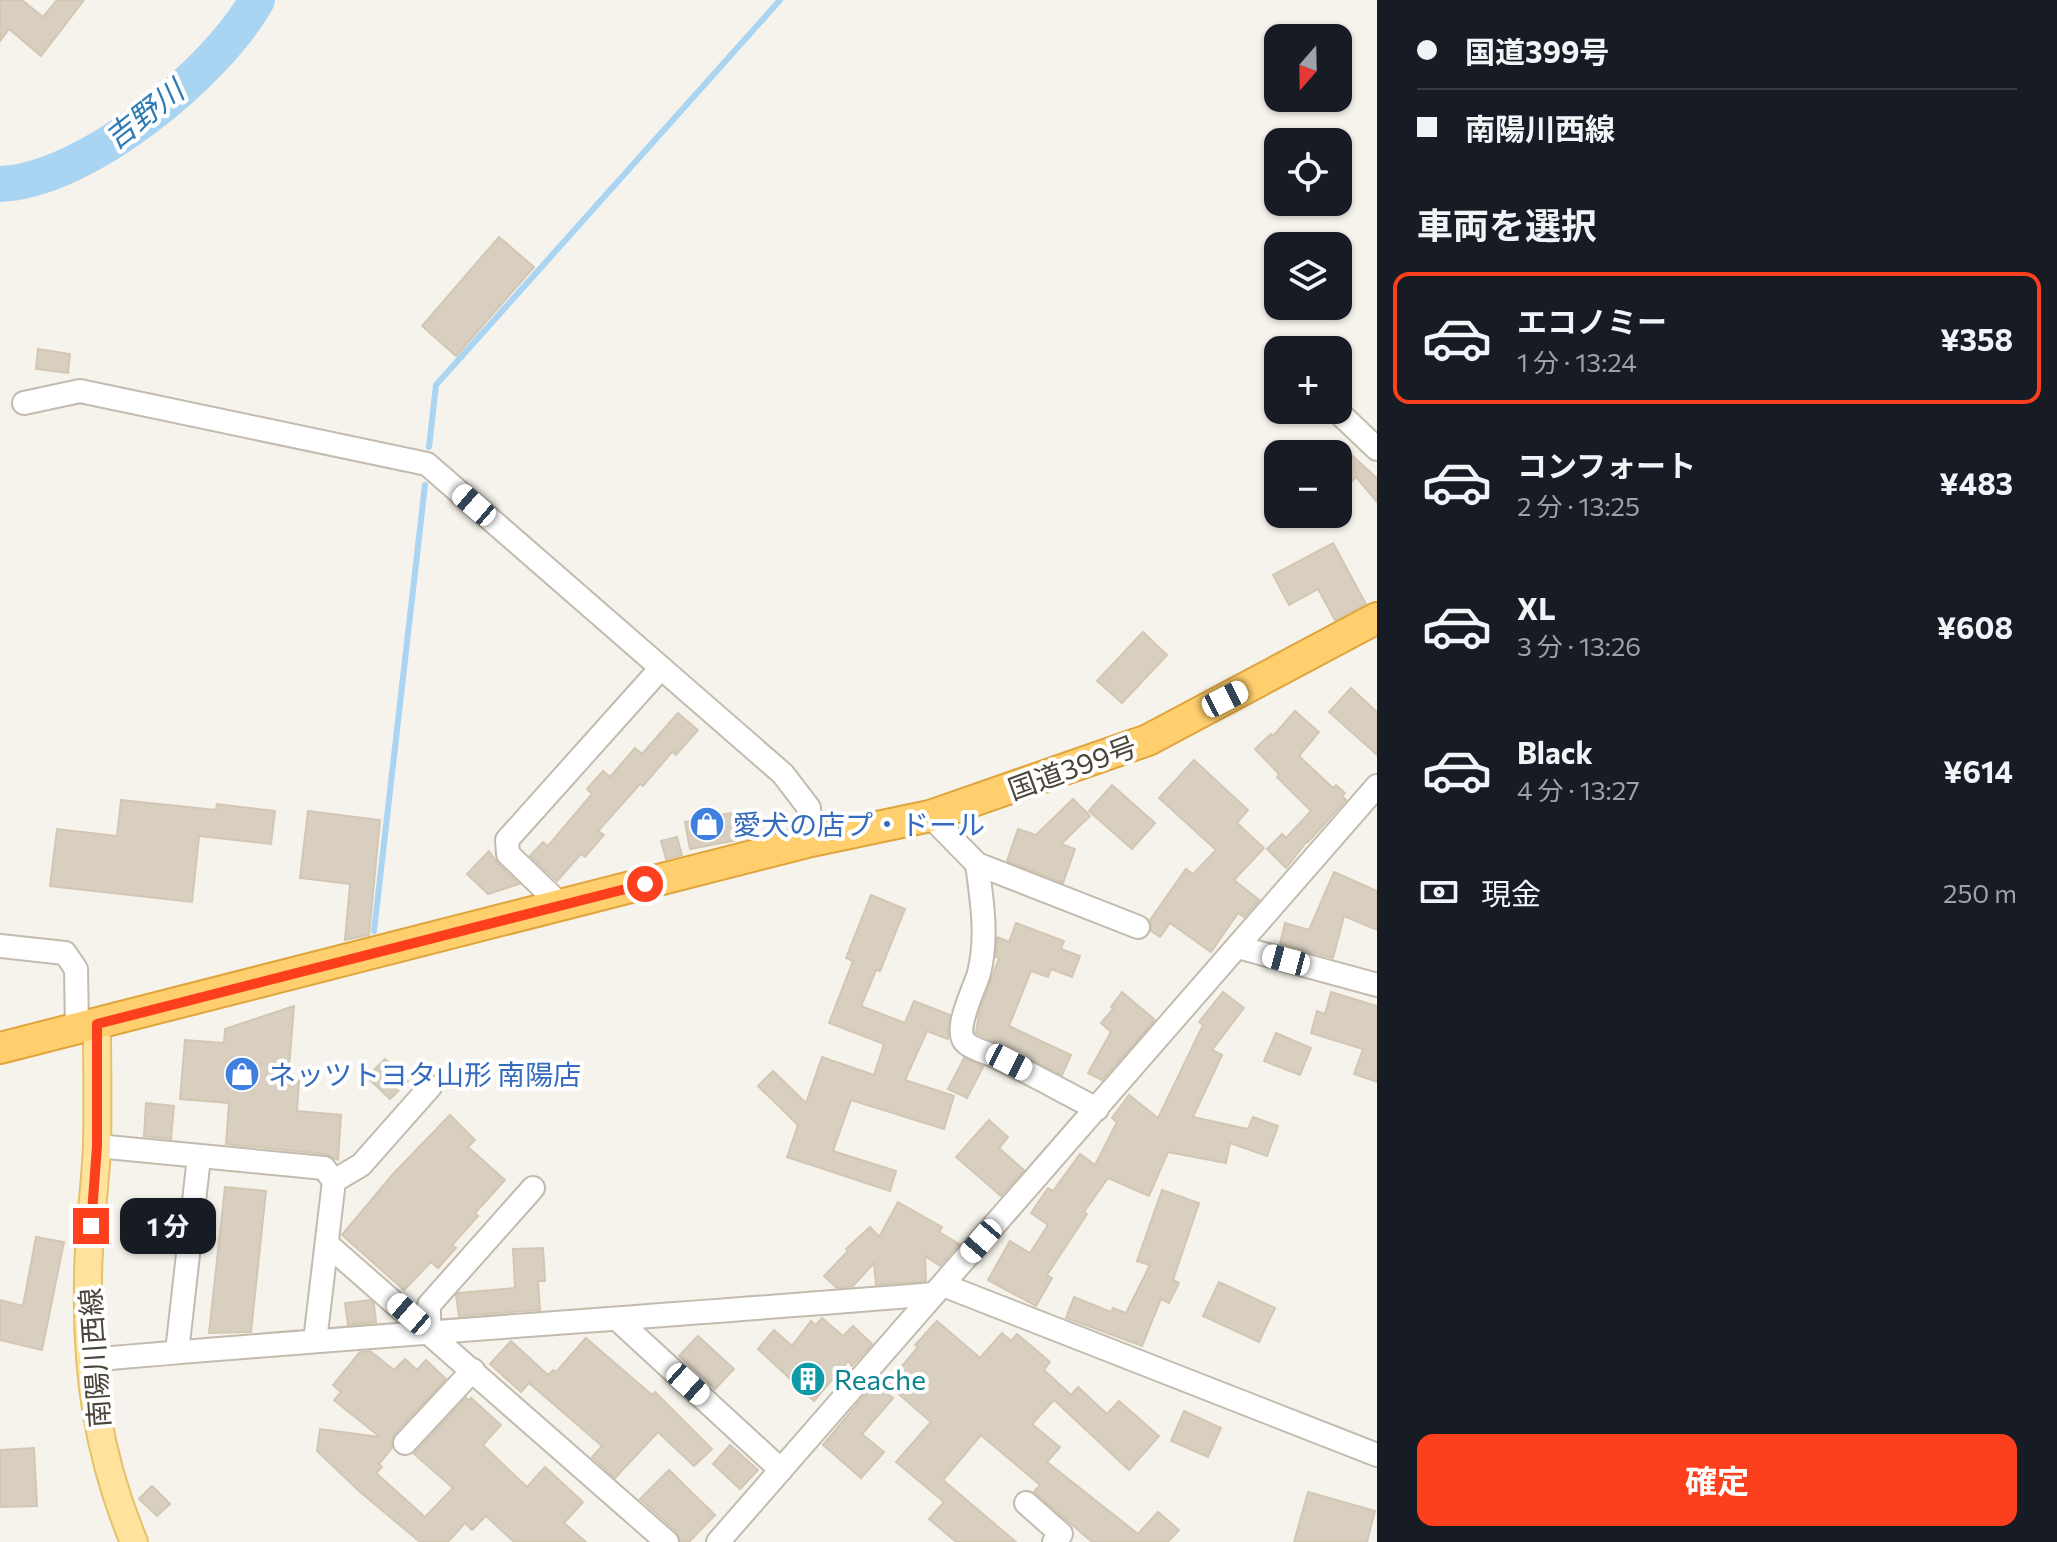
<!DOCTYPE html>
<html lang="ja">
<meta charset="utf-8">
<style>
:root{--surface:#171b24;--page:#20242c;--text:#f1f3f6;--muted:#9ea1a6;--line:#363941;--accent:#fc3f1d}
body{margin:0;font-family:Commissioner,"Noto Sans JP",sans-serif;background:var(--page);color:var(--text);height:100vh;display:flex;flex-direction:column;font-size:30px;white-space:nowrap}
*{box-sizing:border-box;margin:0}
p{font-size:26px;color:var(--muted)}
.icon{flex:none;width:44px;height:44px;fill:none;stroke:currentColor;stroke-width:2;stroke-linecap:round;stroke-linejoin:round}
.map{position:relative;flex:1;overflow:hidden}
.panel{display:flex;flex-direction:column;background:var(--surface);width:680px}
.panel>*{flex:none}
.banner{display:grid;align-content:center;height:176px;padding:0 40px;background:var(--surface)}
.needle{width:52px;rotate:200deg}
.buttons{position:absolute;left:1264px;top:24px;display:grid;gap:16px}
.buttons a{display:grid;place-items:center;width:88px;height:88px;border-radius:16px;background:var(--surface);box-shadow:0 2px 6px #0004;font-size:40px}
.end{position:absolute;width:36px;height:36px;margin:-18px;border:10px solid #fc3f1d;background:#fff;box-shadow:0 0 0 4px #fff}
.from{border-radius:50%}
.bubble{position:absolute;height:56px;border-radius:16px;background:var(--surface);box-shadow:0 2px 6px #0004;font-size:26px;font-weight:700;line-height:56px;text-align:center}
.car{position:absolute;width:24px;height:48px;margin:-24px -12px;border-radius:10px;box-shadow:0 0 6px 2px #0007;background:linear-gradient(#fff 24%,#345 0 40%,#fff 0 76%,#345 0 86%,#fff 0)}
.banner b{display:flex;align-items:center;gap:28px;height:76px;font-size:30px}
.banner b+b{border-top:2px solid var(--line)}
.banner i{width:20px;height:20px;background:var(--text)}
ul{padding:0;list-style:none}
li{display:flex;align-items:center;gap:24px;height:132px;margin:0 16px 12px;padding:0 24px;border:4px solid transparent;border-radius:16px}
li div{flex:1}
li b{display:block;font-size:30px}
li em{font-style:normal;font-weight:700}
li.on{border-color:var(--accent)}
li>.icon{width:72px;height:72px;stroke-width:1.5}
h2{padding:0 40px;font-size:36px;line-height:96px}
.pay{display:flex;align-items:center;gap:20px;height:88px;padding:0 40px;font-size:30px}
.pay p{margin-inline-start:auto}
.primary-button{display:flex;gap:16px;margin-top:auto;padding:16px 40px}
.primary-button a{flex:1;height:92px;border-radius:16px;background:var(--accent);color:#fff;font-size:32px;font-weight:700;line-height:92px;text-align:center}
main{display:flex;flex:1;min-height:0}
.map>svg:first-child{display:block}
</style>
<main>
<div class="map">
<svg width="1377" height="1542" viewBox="0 0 1377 1542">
<rect width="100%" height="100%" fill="#f6f3ec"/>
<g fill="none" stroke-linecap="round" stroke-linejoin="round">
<g stroke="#a9d4f2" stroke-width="6">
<path d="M429,447L436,385L780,0"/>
<path d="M374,931L425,485"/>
</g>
<path stroke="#a9d4f2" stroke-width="36" d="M0,184C86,181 216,73 257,0"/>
</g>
<g fill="#d8cfc1" stroke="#d3c7b4" stroke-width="2">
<path d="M0,0H22L43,17L57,0H84L41,56L9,29L0,41Z"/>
<path d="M499,237L534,267L456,356L422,326Z"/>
<path d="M38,349L70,354L68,373L36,369Z"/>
<path d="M1338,443L1377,478V502L1356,477L1346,487L1338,480Z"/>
<path d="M1333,543L1366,604L1335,620L1318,589L1289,605L1273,575Z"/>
<path d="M1143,632L1167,655L1122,703L1097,681Z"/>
<path d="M1351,688L1377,712V755L1329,712Z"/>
<path d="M1295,711L1319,732L1299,756L1333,788L1336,785L1345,793L1342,796L1346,800L1307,843L1308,840L1286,868L1267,849L1282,834L1286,838L1311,811L1277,777L1279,774L1255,749L1271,734L1273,736Z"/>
<path d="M678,713L698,730L676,755L672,752L643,786L640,784L598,831L604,835L585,857L581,854L557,881L530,856L543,842L548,846L592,794L587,789L603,771L610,777L635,748L642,754Z"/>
<path d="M1194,760L1248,810L1237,823L1264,848L1234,880L1259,900L1244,917L1238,913L1211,952L1170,923L1160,937L1151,931L1150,920L1186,869L1193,874L1216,850L1159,798Z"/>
<path d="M1112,785L1155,823L1132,849L1089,811Z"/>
<path d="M1073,799L1090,816L1061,844L1075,849L1063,883L1007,861L1018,829L1036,835Z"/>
<path d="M121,800L216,810L217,804L275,811L271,844L199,836L192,902L50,886L57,829L117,836Z"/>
<path d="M308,811L380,820L369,935L345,940L350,884L300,878Z"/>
<path d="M742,811L748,838L690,849L685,822Z"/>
<path d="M677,837L682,855L666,859L661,841Z"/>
<path d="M489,851L498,864L519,884L488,894L467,874Z"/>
<path d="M1334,872L1377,891V930L1344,916L1333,958L1280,944L1285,923L1309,930Z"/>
<path d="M871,895L905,909L880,971L876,970L861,1006L905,1023L914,1001L950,1015L948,1039L927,1031L905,1080L954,1096L944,1129L851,1100L833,1151L896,1171L890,1191L787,1157L798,1125L758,1086L773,1071L806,1103L822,1057L874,1075L884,1044L829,1023L853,961L846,958Z"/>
<path d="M1016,923L1064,941L1061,949L1080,956L1072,977L1051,969L1048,977L1031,971L1009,1026L1071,1055L1062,1075L976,1033L979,1013L999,958L996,957L997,937L1009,942Z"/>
<path d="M1122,992L1155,1020L1102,1080L1088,1073L1111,1032L1101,1023L1113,1009L1111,1007Z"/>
<path d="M1223,992L1244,1008L1212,1050L1222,1055L1193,1117L1248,1129L1253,1117L1278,1126L1267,1156L1230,1143L1226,1163L1168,1152L1149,1196L1108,1178L1084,1212L1087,1214L1047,1275L1052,1278L1036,1306L988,1280L1010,1241L1030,1253L1048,1225L1031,1213L1048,1188L1053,1191L1080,1154L1095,1165L1117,1122L1112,1118L1129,1095L1158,1118L1203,1025L1199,1022Z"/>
<path d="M1331,992L1377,1006V1082L1354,1074L1363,1049L1311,1033L1317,1011L1325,1014Z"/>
<path d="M294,1006L288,1080L299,1081L297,1111L341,1115L338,1160L325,1154L226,1144L229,1103L180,1099L185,1040L224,1043L225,1029Z"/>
<path d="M1276,1033L1311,1048L1300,1075L1264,1061Z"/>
<path d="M964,1058L983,1067L967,1098L948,1089Z"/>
<path d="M385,1059L408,1081L390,1099L367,1077Z"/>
<path d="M146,1103L174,1106L171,1139L144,1136Z"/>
<path d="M450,1115L475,1140L468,1147L505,1180L475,1213L478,1216L452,1245L456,1248L438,1268L431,1262L404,1290L342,1235L393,1174Z"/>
<path d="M989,1120L1008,1137L999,1148L1024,1170L1001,1196L956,1157Z"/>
<path d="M225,1187L266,1191L251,1332L209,1333Z"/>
<path d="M1162,1190L1199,1203L1173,1280L1179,1283L1169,1303L1161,1299L1142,1346L1066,1318L1074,1297L1111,1312L1113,1308L1126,1313L1150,1265L1137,1261Z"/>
<path d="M898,1202L942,1227L939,1232L959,1244L940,1266L925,1256L926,1281L876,1285L874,1263L853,1286L837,1288L824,1276L848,1251L846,1249L870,1227L879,1237Z"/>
<path d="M36,1237L64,1242L42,1350L0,1340V1300L23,1306Z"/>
<path d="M543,1248L545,1281H538L540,1310L459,1316L456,1295L458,1293L515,1288L513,1249Z"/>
<path d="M1219,1282L1275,1308L1259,1342L1203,1316Z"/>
<path d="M370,1300L374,1304L376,1322L348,1325L345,1303Z"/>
<path d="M822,1318L843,1336L853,1326L872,1344L852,1366L848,1361L814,1401L758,1349L774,1330L792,1346L811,1321L816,1325Z"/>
<path d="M937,1321L980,1358L1002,1333L1011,1341L1017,1334L1050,1362L1044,1370L1071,1395L1078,1387L1107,1414L1119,1401L1159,1436L1129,1470L1054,1400L1032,1424L1060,1447L1047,1462L1138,1534L1158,1512L1179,1530L1168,1542H1092L1034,1492L1040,1485L981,1435L943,1480L1016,1542H956L929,1519L944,1502L896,1462L931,1422L887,1384L918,1347L915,1345Z"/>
<path d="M698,1336L734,1369L715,1389L679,1356Z"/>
<path d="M586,1338L652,1395L655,1392L712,1449L694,1466L658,1432L615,1478L592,1457L602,1446L529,1383L521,1392L490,1364L511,1341L548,1375L553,1370L556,1372Z"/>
<path d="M370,1351L394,1370L405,1359L417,1370L426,1360L446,1379L395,1433L391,1441L392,1448L379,1464L382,1467L376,1473L425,1517L453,1488L414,1454L466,1398L469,1400L471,1398L501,1425L483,1445L527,1487L545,1467L583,1502L564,1523L586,1542H514L486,1516L472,1530L465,1523L448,1542H420L359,1491L317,1451L320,1429L380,1437L334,1400L341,1392L333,1385L360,1352Z"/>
<path d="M875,1383L893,1398L862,1434L884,1452L861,1478L823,1445Z"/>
<path d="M1184,1411L1221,1428L1208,1457L1171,1441Z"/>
<path d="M730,1445L758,1470L740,1489L713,1464Z"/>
<path d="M34,1448L37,1506L0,1507V1450Z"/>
<path d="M669,1470L715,1515L689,1542H681L676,1531L640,1499Z"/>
<path d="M152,1486L170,1504L157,1516L139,1499Z"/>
<path d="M1308,1492L1375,1511L1367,1542H1294Z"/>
</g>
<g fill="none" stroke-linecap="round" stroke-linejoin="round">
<defs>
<g id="minor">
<path d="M24,403L80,391L427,464L783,774L809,808L811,841"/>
<path d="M1336,410L1377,449"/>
<path d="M930,816L977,864L1138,927"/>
<path d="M977,864C982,901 988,937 979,973C975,988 952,1031 966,1043C974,1050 989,1053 999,1058C1032,1074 1064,1092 1097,1109"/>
<path d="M562,906L508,854L507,840L661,668"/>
<path d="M0,946L65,953L76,969L77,1029"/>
<path d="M1238,947L1377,985"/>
<path d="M97,1146L324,1168L334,1181L315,1341"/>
<path d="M334,1181L361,1165L430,1087"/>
<path d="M327,1244L667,1542"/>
<path d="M943,1285L1377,1455"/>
<path d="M618,1320L781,1470"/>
<path d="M429,1332V1305L533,1188"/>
<path d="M177,1352L199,1157"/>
<path d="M89,1360C371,1335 653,1317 934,1294"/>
<path d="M405,1443L473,1370"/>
<path d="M1026,1503L1061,1534L1054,1542"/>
<path d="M718,1542L1377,786"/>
</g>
<path id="major" d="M97,1024C97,1064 98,1105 97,1146C95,1191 88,1235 88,1280C86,1373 98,1456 134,1542"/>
<path id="highway" d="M0,1048L811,841L930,816L1148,740L1377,618"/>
</defs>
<use href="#minor" stroke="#c2bbae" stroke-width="26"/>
<use href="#major" stroke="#e6c16a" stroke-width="30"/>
<use href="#highway" stroke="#e0a43c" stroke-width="34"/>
<use href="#minor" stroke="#fff" stroke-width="22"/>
<use href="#major" stroke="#ffe39c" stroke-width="26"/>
<use href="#highway" stroke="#ffcf6e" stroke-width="30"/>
</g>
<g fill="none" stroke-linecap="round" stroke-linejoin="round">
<path stroke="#fc3f1d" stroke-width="10" d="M91,1226L97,1146V1024L645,884"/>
</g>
<defs>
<symbol id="shop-disc" viewBox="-11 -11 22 22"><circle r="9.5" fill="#3f7fe0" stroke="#fff"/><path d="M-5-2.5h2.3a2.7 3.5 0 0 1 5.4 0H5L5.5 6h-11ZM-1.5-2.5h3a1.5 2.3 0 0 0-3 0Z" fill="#fff"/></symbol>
<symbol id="building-disc" viewBox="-11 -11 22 22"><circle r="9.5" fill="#0f9aa8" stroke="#fff"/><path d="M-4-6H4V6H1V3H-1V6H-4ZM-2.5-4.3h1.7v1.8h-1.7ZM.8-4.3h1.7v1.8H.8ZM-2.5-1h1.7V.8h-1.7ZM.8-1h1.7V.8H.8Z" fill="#fff"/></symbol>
</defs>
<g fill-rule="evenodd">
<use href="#shop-disc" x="687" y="804" width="40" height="40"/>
<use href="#shop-disc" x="222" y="1054" width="40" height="40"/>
<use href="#building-disc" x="788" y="1359" width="40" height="40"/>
</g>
<g text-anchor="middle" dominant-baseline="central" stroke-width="8" stroke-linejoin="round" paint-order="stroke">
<g font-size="28" fill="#4b4439" stroke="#fff">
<text transform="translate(1072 767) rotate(-20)">国道399号</text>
<text transform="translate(94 1358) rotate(-94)">南陽川西線</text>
</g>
<g font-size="28" fill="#366cbe" stroke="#fff" text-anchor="start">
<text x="733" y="824">愛犬の店プ・ドール</text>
<text x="268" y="1074">ネッツトヨタ山形 南陽店</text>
</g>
<g font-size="28" fill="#0d838f" stroke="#fff" text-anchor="start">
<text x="834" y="1379">Reache</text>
</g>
<g font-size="30" font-style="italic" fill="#2e7ab2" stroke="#fff">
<text transform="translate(143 113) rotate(-38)">吉野川</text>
</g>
</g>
</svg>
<div class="buttons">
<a><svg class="needle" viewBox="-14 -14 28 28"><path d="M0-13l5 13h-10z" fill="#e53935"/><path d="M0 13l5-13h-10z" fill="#9ea1a6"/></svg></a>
<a><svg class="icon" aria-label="locate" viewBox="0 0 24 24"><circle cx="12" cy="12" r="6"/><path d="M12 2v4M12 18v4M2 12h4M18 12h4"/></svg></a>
<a><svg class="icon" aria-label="layers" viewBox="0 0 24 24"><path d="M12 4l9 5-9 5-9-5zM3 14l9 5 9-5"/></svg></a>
<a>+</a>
<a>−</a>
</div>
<i class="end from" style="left:645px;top:884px"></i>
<i class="end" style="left:91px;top:1226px"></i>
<div class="bubble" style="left:120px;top:1198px;width:96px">1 分</div>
<i class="car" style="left:474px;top:505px;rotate:311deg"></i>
<i class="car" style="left:1225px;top:699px;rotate:63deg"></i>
<i class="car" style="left:1286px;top:960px;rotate:285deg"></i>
<i class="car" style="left:1009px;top:1062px;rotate:117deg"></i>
<i class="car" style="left:981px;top:1241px;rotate:221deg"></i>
<i class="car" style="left:409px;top:1314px;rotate:311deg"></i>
<i class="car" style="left:688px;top:1384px;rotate:132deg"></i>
</div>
<section class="panel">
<div class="banner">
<b><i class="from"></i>国道399号</b>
<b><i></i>南陽川西線</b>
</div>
<h2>車両を選択</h2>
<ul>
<li class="on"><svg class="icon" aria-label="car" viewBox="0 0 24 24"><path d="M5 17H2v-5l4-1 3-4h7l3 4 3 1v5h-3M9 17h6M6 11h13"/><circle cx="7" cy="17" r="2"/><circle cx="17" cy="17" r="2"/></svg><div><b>エコノミー</b><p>1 分 · 13:24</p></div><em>¥358</em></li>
<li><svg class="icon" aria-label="car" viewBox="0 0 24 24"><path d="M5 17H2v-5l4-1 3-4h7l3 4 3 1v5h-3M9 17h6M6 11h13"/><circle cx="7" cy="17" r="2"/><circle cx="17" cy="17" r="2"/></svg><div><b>コンフォート</b><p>2 分 · 13:25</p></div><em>¥483</em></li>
<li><svg class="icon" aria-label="car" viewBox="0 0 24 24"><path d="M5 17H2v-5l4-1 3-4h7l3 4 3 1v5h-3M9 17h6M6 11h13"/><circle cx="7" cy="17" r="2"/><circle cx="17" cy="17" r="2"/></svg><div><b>XL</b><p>3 分 · 13:26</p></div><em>¥608</em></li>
<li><svg class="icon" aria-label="car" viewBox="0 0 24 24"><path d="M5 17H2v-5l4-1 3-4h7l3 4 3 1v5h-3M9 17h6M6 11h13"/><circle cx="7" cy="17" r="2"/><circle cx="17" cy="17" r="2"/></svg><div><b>Black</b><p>4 分 · 13:27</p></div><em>¥614</em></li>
</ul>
<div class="pay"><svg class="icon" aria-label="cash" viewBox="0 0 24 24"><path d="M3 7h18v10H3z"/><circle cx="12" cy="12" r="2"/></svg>現金<p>250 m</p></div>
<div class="primary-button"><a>確定</a></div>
</section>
</main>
